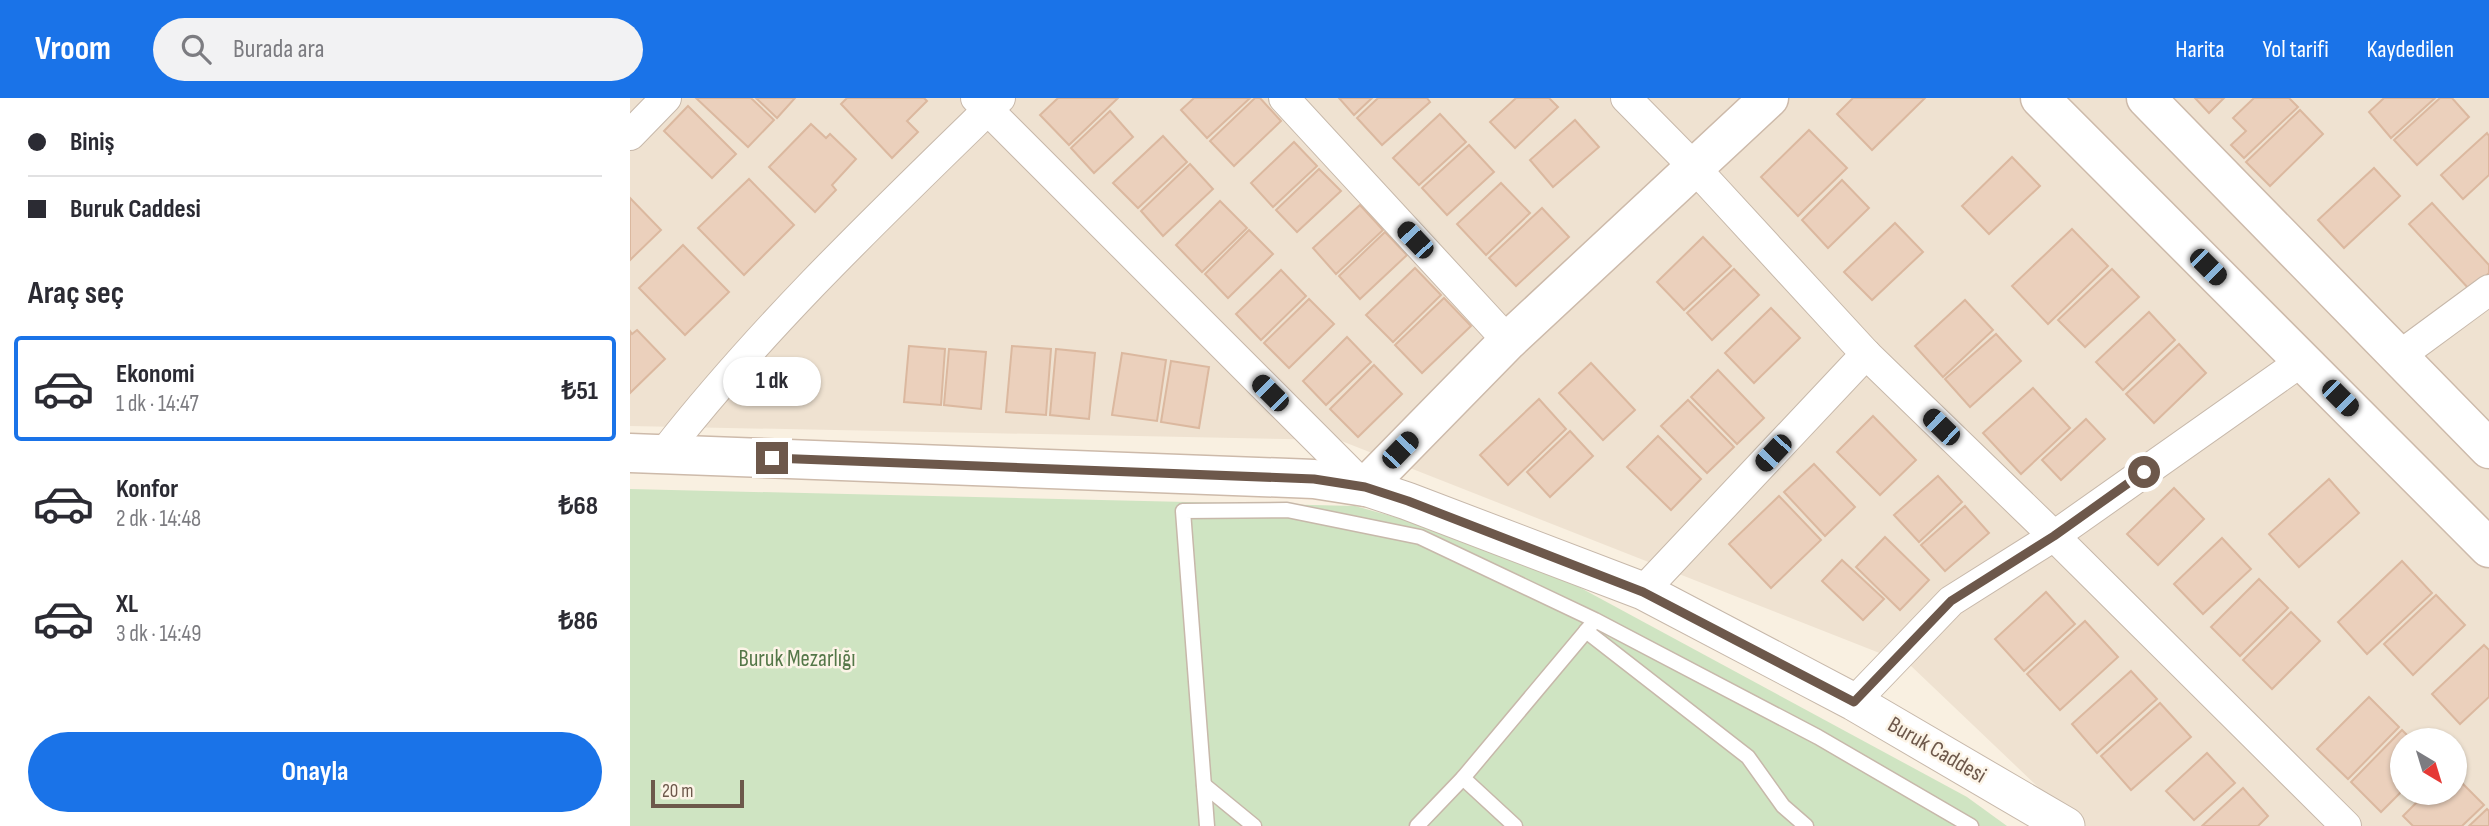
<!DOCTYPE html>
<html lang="tr">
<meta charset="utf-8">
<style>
:root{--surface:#fff;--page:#f2f2f3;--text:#2b2b33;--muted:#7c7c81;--line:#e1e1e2;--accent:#1a73e8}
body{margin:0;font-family:"Sofia Sans Condensed",sans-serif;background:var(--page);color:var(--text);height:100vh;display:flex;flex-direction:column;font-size:26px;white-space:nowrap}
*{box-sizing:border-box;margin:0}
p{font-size:23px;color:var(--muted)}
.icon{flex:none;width:38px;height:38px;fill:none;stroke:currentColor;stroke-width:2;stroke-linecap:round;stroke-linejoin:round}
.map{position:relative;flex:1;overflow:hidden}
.drawer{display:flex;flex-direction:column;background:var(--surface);width:630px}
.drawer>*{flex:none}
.top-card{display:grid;align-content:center;height:154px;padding:0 28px;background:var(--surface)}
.needle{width:46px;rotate:142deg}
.buttons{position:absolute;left:1760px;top:630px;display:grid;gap:14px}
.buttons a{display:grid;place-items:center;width:77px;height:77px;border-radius:50%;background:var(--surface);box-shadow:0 2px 5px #0004;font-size:35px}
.scale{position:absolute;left:21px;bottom:18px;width:93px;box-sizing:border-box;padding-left:7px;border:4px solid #6d584b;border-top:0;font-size:19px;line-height:24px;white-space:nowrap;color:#6d584b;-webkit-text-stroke:5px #fcf4e7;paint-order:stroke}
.end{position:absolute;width:32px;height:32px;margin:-16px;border:9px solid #6d584b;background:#fff;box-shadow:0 0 0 4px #fff}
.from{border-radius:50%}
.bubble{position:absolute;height:49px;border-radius:24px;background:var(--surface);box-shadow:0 2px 5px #0004;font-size:23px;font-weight:700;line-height:49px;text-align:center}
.car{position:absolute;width:21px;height:42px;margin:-21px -10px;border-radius:9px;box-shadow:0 0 5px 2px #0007;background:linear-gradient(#222 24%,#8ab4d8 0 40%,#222 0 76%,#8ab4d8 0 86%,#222 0)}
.top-card b{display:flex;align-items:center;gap:24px;height:66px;font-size:26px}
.top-card b+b{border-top:2px solid var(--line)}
.top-card i{width:18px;height:18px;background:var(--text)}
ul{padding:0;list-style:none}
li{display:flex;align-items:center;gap:21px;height:105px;margin:0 14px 10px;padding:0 14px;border:4px solid transparent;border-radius:7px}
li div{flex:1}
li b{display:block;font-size:26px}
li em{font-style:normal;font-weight:700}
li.selected{border-color:var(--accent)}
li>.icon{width:63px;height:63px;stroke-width:1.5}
h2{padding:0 28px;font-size:32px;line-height:84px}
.cta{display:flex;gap:14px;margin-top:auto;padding:14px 28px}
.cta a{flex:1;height:80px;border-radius:42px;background:var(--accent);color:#fff;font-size:28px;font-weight:700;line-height:80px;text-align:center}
header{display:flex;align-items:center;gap:42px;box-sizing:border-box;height:98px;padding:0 35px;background:var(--accent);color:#fff}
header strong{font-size:33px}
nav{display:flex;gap:38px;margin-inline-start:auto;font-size:24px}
.search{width:490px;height:63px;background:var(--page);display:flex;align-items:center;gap:18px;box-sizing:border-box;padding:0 24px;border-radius:38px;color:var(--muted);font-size:26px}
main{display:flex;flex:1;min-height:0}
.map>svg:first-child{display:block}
</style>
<header>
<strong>Vroom</strong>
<div class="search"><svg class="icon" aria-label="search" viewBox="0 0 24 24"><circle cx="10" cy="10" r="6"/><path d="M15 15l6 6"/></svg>Burada ara</div>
<nav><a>Harita</a><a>Yol tarifi</a><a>Kaydedilen</a></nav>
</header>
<main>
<section class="drawer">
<div class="top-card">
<b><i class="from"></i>Biniş</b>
<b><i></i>Buruk Caddesi</b>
</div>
<h2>Araç seç</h2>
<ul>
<li class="selected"><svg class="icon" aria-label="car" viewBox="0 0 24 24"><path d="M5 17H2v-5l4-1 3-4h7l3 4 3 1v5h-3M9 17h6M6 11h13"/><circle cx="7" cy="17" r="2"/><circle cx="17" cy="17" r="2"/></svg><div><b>Ekonomi</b><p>1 dk · 14:47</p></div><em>₺51</em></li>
<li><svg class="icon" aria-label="car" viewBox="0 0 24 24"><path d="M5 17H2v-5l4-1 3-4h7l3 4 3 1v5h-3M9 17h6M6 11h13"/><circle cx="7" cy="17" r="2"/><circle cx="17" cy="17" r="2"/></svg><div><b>Konfor</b><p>2 dk · 14:48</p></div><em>₺68</em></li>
<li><svg class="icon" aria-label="car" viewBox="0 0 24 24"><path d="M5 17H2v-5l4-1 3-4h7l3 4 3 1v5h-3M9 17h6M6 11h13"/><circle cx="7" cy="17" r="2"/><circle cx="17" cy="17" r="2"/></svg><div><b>XL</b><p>3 dk · 14:49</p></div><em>₺86</em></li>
</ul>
<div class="cta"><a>Onayla</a></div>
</section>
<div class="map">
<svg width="1859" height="728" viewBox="0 0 1859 728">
<rect width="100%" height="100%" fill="#f9f0e1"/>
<path fill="#efe2d1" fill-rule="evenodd" d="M0,0H1859V728H1449L1280,567L709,342L0,328ZM1773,642H1825V695H1773Z"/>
<path fill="#cfe4c2" d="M0,391L725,408L877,450L1337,699L1377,728H0Z"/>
<g fill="#ebd0bc" stroke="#dbb89f" stroke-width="2">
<path d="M66,0H121L144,22L118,49Z"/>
<path d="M126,0H165L147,20Z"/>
<path d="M217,0H294L297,3L277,23L288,34L262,60L211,6Z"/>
<path d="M428,0H488L439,47L410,17Z"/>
<path d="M564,0H620L577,40L551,12Z"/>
<path d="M625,0H630L651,23L604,68L580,43Z"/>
<path d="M709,0H742L724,17Z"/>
<path d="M748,0H797L800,4L752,47L727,20Z"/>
<path d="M886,0H919L928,9L885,50L860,24Z"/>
<path d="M1223,0H1295L1242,52L1207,16Z"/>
<path d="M1565,0H1594L1579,15Z"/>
<path d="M1624,0H1659L1668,9L1614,60L1601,47L1616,33L1603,20Z"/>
<path d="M1754,0H1805L1761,40L1739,14Z"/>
<path d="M1810,0H1822L1839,19L1787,67L1764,42Z"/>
<path d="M58,8L106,56L82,80L34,33Z"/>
<path d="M1670,12L1693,36L1640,88L1616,64Z"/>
<path d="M480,13L503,39L464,75L441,50Z"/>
<path d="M810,16L836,44L789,87L763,60Z"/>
<path d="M945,22L969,49L923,89L900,62Z"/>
<path d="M181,26L196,40L200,36L226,61L202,87L206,92L185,114L139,69Z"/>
<path d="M1179,32L1217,70L1168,118L1131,79Z"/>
<path d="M1857,35L1859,38V77L1833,101L1811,77Z"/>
<path d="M533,38L557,64L508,110L483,85Z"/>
<path d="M664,44L687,68L643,109L621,85Z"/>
<path d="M839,47L864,74L817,117L792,90Z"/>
<path d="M1382,59L1410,88L1359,136L1332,108Z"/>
<path d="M560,66L583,91L533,138L511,113Z"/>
<path d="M1744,70L1770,98L1714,150L1688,122Z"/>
<path d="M689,71L711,93L667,134L646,112Z"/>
<path d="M119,81L164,127L114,177L68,130Z"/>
<path d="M1212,82L1239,110L1198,150L1172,122Z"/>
<path d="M871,85L900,115L856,157L827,126Z"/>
<path d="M0,100L31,132L0,162Z"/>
<path d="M590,103L617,130L572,174L546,147Z"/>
<path d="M1802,105L1859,167V175L1840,192L1779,126Z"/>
<path d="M730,107L753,132L706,176L683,150Z"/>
<path d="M912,110L939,139L886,188L859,160Z"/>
<path d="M1265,125L1293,154L1242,202L1214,174Z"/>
<path d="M1442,131L1478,168L1418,226L1382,188Z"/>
<path d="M619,132L643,156L598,200L575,176Z"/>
<path d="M755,134L777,157L730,201L709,178Z"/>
<path d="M1073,139L1101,168L1054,212L1027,184Z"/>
<path d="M53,147L99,194L55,237L9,190Z"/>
<path d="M785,170L811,197L763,244L736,217Z"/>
<path d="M1104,171L1129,197L1082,242L1057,215Z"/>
<path d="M1482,171L1509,199L1455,249L1428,222Z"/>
<path d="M651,172L676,198L631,242L606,216Z"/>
<path d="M814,200L841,228L792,275L765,247Z"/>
<path d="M679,201L704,226L659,270L634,245Z"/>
<path d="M1335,202L1363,232L1313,279L1285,248Z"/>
<path d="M1141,210L1170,240L1124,285L1095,255Z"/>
<path d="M1519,214L1545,242L1493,292L1466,264Z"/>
<path d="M7,232L35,261L0,295V233L2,236Z"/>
<path d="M1366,236L1391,263L1340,309L1315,281Z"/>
<path d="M717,239L741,264L696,307L673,283Z"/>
<path d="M1549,246L1576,275L1524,325L1496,296Z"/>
<path d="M279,248L315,251L311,307L274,304Z"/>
<path d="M382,248L421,251L416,317L376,314Z"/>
<path d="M319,251L356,254L351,311L314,307Z"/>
<path d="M426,251L465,255L459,321L420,317Z"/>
<path d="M492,255L536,262L527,323L482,317Z"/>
<path d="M541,263L579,269L569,330L531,324Z"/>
<path d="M961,265L1005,312L973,342L929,295Z"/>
<path d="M744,267L772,296L728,339L700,311Z"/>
<path d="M1088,272L1134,320L1107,346L1061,299Z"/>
<path d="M1403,290L1440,330L1391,376L1353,335Z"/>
<path d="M909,301L936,331L878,387L850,357Z"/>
<path d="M1058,302L1104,349L1077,375L1031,328Z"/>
<path d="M1243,318L1286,362L1250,397L1207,354Z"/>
<path d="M1456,321L1475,341L1431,382L1412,362Z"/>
<path d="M940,333L963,358L920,399L897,374Z"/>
<path d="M1028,338L1071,381L1041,412L997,369Z"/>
<path d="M1184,366L1225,409L1195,438L1154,394Z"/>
<path d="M1308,378L1332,404L1289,444L1264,417Z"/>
<path d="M1699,381L1729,415L1669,469L1639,436Z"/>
<path d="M1544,390L1574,421L1528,467L1497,436Z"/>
<path d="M1149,398L1191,442L1141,490L1099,446Z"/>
<path d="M1335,408L1359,435L1315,473L1291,447Z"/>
<path d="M1255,439L1299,482L1270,512L1226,469Z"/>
<path d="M1592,440L1621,471L1573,516L1544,486Z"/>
<path d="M1212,462L1254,501L1233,522L1192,483Z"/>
<path d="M1772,463L1802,495L1737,556L1708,524Z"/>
<path d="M1629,481L1658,510L1610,558L1581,529Z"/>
<path d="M1416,494L1445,526L1394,573L1365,541Z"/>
<path d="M1806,497L1835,527L1783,577L1754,546Z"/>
<path d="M1661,514L1690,543L1642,591L1613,562Z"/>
<path d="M1455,523L1488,559L1430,612L1397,576Z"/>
<path d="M1854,547L1859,552V599L1830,626L1802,596Z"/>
<path d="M1501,573L1527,601L1467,655L1442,626Z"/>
<path d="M1739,599L1769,629L1718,681L1687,651Z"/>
<path d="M1530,605L1561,639L1501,692L1471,658Z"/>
<path d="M1772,632L1782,642H1773V692L1751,714L1721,684Z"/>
<path d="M1577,655L1605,685L1564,722L1536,693Z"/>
<path d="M1825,678L1854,707L1832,728H1783L1773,718L1796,695H1825Z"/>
<path d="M1613,690L1638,718L1628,728H1572Z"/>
<path d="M1857,711L1859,713V728H1839Z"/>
</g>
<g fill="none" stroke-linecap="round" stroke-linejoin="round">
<defs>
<g id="service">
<path d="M956,533L1118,659L1153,708L1176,728"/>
<path d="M833,680L885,728"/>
<path d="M574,687L624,728"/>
<path d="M577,728L553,413L657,412L790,439L965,522L1188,639L1341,728"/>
<path d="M787,728L833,680L962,526"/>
</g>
<g id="minor">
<path d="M346,0L735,389"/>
<path d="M654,0L878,243"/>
<path d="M996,0L1064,69L1236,256L1424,438L1716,728"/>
<path d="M0,37L36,0"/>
<path d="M1768,259L1859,192"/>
<path d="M34,355C134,227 253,114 370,0"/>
<path d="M1013,493L1236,256"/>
<path d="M1224,604L1321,503L1424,438L1672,263"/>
</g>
<path id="tertiary" d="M735,389L777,403L1013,493L1224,604L1436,728"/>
<g id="secondary">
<path d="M1410,0L1859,450"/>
<path d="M1516,0L1859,351"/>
<path d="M0,355L684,381L735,389L878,243L1139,0"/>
</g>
</defs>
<use href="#service" stroke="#c7b8aa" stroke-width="17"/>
<use href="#minor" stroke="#c7b8aa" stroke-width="32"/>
<use href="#tertiary" stroke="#c7b8aa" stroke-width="39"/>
<use href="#secondary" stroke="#cdbaaa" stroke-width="41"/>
<use href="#service" stroke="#fff" stroke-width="14"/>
<use href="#minor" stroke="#fff" stroke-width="30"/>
<use href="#tertiary" stroke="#fff" stroke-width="37"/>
<use href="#secondary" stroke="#fff" stroke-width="38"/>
</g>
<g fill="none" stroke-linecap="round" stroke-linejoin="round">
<path stroke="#6d584b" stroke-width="9" d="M142,360L684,381L735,389L778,403L1013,494L1224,604L1321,503L1424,438L1514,374"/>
</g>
<g text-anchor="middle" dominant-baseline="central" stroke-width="5" stroke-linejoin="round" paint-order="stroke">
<g font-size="23" fill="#547748" stroke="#fcf4e7">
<text x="167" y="561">Buruk Mezarlığı</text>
</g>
<g font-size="23" fill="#6d584b" stroke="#fcf4e7">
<text transform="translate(1307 652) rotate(30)">Buruk Caddesi</text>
</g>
</g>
</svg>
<div class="buttons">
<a><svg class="needle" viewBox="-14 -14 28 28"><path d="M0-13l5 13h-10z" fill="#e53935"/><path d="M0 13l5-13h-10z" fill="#7c7c81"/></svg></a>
</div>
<div class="scale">20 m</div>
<i class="end from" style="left:1514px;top:374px"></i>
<i class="end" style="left:142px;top:360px"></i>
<div class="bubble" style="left:93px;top:259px;width:98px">1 dk</div>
<i class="car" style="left:785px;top:142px;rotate:317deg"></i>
<i class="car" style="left:1578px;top:169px;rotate:135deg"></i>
<i class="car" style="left:640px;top:295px;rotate:315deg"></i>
<i class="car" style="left:1710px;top:300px;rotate:135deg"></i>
<i class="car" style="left:1311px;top:329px;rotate:314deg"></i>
<i class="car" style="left:770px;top:352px;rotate:44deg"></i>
<i class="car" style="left:1143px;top:355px;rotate:223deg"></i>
</div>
</main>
